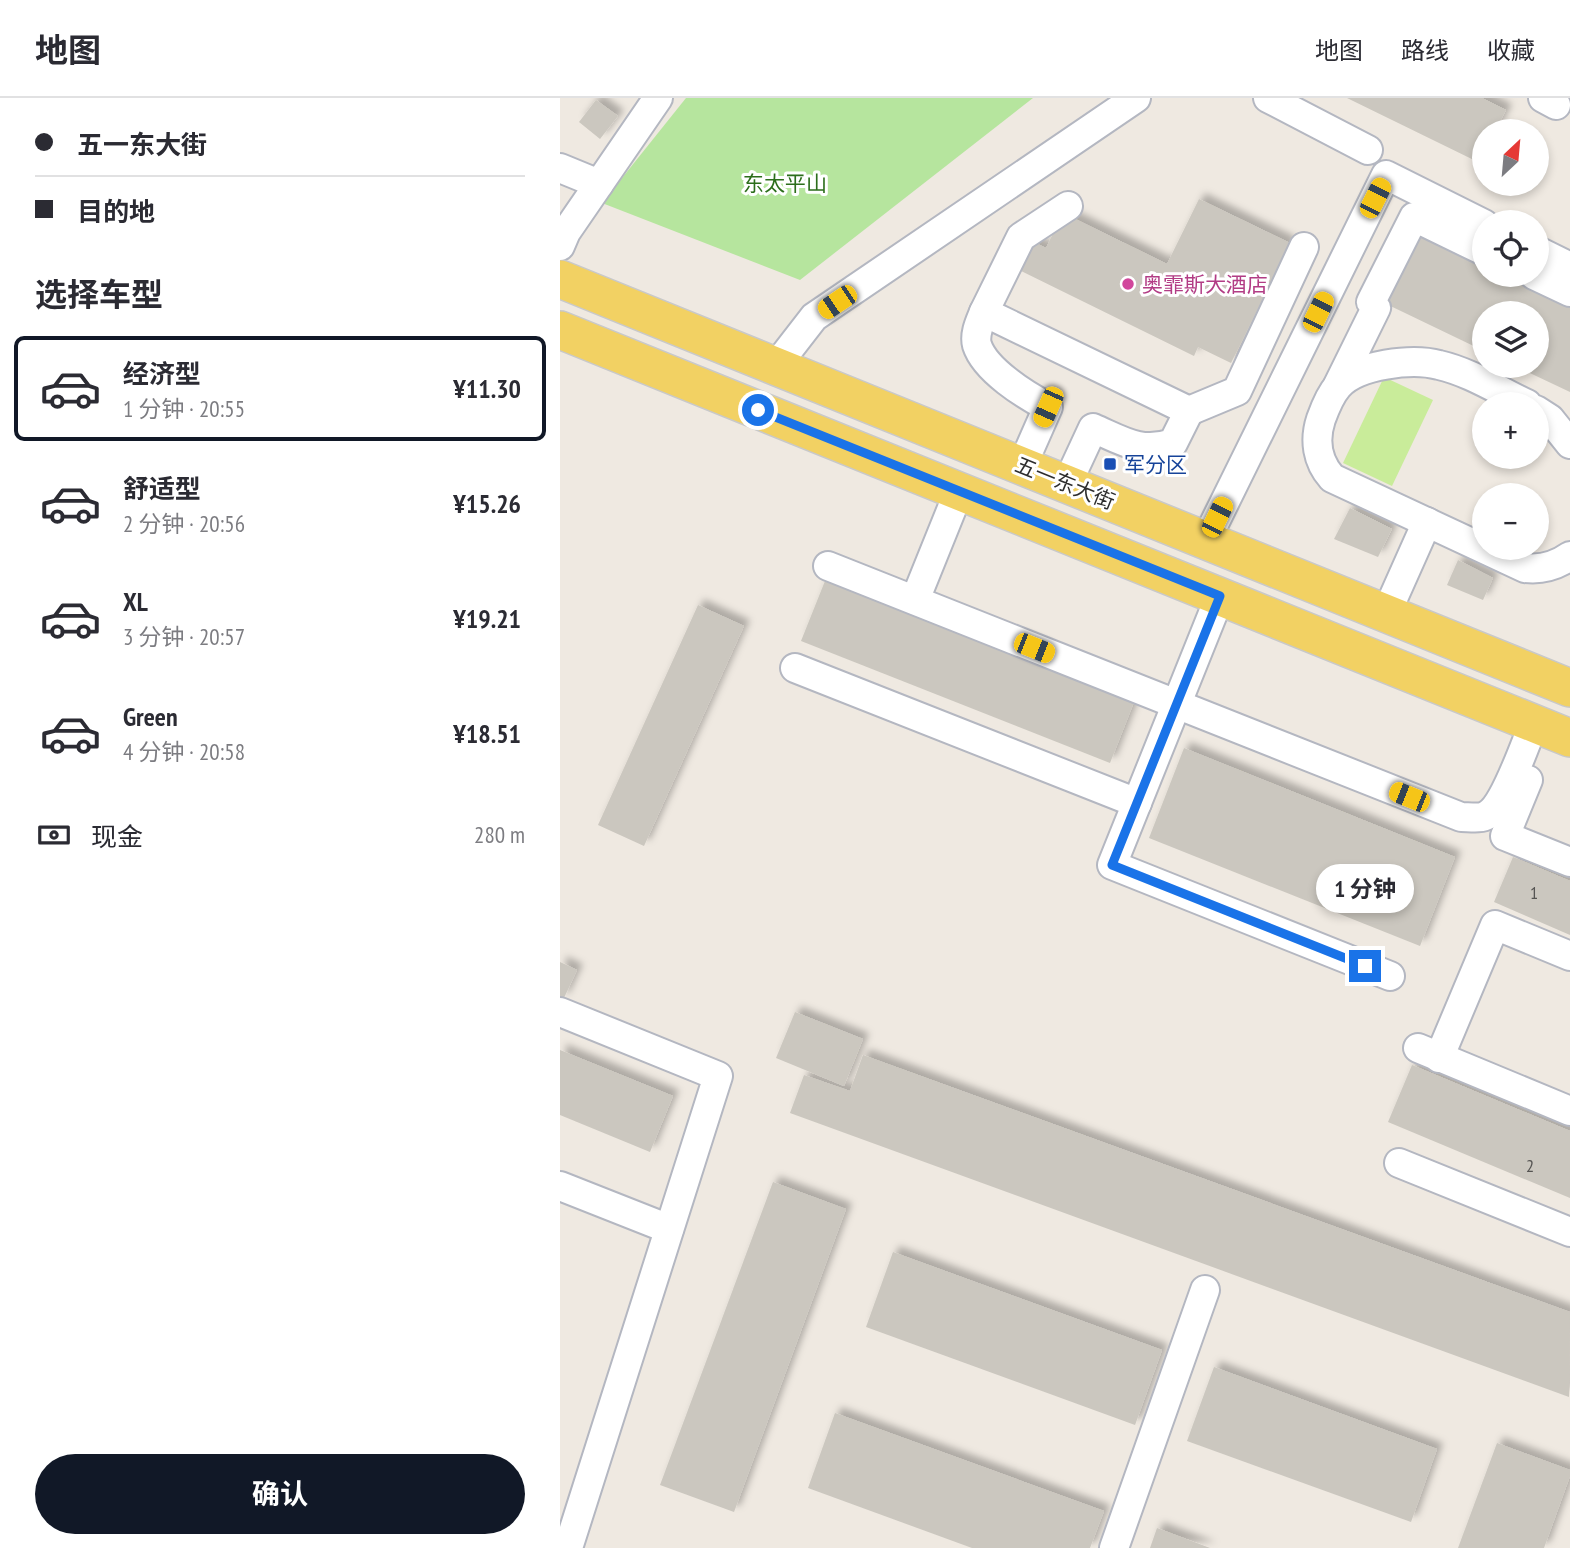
<!DOCTYPE html>
<html lang="zh">
<meta charset="utf-8">
<style>
:root{--surface:#fff;--page:#f7f7f7;--text:#2b2b33;--muted:#7c7c81;--line:#e1e1e2;--accent:#111827}
body{margin:0;font-family:"PT Sans Narrow","Noto Sans SC",sans-serif;background:var(--page);color:var(--text);height:100vh;display:flex;flex-direction:column;font-size:26px;white-space:nowrap}
*{box-sizing:border-box;margin:0}
p{font-size:23px;color:var(--muted)}
.icon{flex:none;width:38px;height:38px;fill:none;stroke:currentColor;stroke-width:2;stroke-linecap:round;stroke-linejoin:round}
.map{position:relative;flex:1;overflow:hidden}
.details{display:flex;flex-direction:column;background:var(--surface);width:560px}
.details>*{flex:none}
.hud{display:grid;align-content:center;height:154px;padding:0 35px;background:var(--surface)}
.needle{width:46px;rotate:26deg}
.controls{position:absolute;left:912px;top:21px;display:grid;gap:14px}
.controls a{display:grid;place-items:center;width:77px;height:77px;border-radius:50%;background:var(--surface);box-shadow:0 4px 10px #0003;font-size:35px}
.end{position:absolute;width:32px;height:32px;margin:-16px;border:9px solid #1a73e8;background:#fff;box-shadow:0 0 0 4px #fff}
.from{border-radius:50%}
.bubble{position:absolute;height:49px;border-radius:24px;background:var(--surface);box-shadow:0 4px 10px #0003;font-size:23px;font-weight:700;line-height:49px;text-align:center}
.car{position:absolute;width:21px;height:42px;margin:-21px -10px;border-radius:9px;box-shadow:0 0 5px 2px #0007;background:linear-gradient(#f5c518 24%,#345 0 40%,#f5c518 0 76%,#345 0 86%,#f5c518 0)}
.hud b{display:flex;align-items:center;gap:24px;height:66px;font-size:26px}
.hud b+b{border-top:2px solid var(--line)}
.hud i{width:18px;height:18px;background:var(--text)}
ul{padding:0;list-style:none}
li{display:flex;align-items:center;gap:21px;height:105px;margin:0 14px 10px;padding:0 21px;border:4px solid transparent;border-radius:10px}
li div{flex:1}
li b{display:block;font-size:26px}
li em{font-style:normal;font-weight:700}
li.selected{border-color:var(--accent)}
li>.icon{width:63px;height:63px;stroke-width:1.5}
h2{padding:0 35px;font-size:32px;line-height:84px}
.pay{display:flex;align-items:center;gap:18px;height:77px;padding:0 35px;font-size:26px}
.pay p{margin-inline-start:auto}
.cta{display:flex;gap:14px;margin-top:auto;padding:14px 35px}
.cta a{flex:1;height:80px;border-radius:42px;background:var(--accent);color:#fff;font-size:28px;font-weight:700;line-height:80px;text-align:center}
header{display:flex;align-items:center;gap:42px;box-sizing:border-box;height:98px;padding:0 35px;background:var(--surface);border-bottom:2px solid var(--line)}
header strong{font-size:33px}
nav{display:flex;gap:38px;margin-inline-start:auto;font-size:24px}
main{display:flex;flex:1;min-height:0}
.map>svg:first-child{display:block}
</style>
<header>
<strong>地图</strong>
<nav><a>地图</a><a>路线</a><a>收藏</a></nav>
</header>
<main>
<section class="details">
<div class="hud">
<b><i class="from"></i>五一东大街</b>
<b><i></i>目的地</b>
</div>
<h2>选择车型</h2>
<ul>
<li class="selected"><svg class="icon" aria-label="car" viewBox="0 0 24 24"><path d="M5 17H2v-5l4-1 3-4h7l3 4 3 1v5h-3M9 17h6M6 11h13"/><circle cx="7" cy="17" r="2"/><circle cx="17" cy="17" r="2"/></svg><div><b>经济型</b><p>1 分钟 · 20:55</p></div><em>¥11.30</em></li>
<li><svg class="icon" aria-label="car" viewBox="0 0 24 24"><path d="M5 17H2v-5l4-1 3-4h7l3 4 3 1v5h-3M9 17h6M6 11h13"/><circle cx="7" cy="17" r="2"/><circle cx="17" cy="17" r="2"/></svg><div><b>舒适型</b><p>2 分钟 · 20:56</p></div><em>¥15.26</em></li>
<li><svg class="icon" aria-label="car" viewBox="0 0 24 24"><path d="M5 17H2v-5l4-1 3-4h7l3 4 3 1v5h-3M9 17h6M6 11h13"/><circle cx="7" cy="17" r="2"/><circle cx="17" cy="17" r="2"/></svg><div><b>XL</b><p>3 分钟 · 20:57</p></div><em>¥19.21</em></li>
<li><svg class="icon" aria-label="car" viewBox="0 0 24 24"><path d="M5 17H2v-5l4-1 3-4h7l3 4 3 1v5h-3M9 17h6M6 11h13"/><circle cx="7" cy="17" r="2"/><circle cx="17" cy="17" r="2"/></svg><div><b>Green</b><p>4 分钟 · 20:58</p></div><em>¥18.51</em></li>
</ul>
<div class="pay"><svg class="icon" aria-label="cash" viewBox="0 0 24 24"><path d="M3 7h18v10H3z"/><circle cx="12" cy="12" r="2"/></svg>现金<p>280 m</p></div>
<div class="cta"><a>确认</a></div>
</section>
<div class="map">
<svg width="1010" height="1450" viewBox="0 0 1010 1450">
<defs>
<filter id="shadow"><feDropShadow dx="6" dy="-6" stdDeviation="3.5" flood-color="#0004"/></filter>
</defs>
<rect width="100%" height="100%" fill="#efe9e1"/>
<path fill="#b6e59e" d="M126,0H473L240,182L42,105Z"/>
<path fill="#c9ec9a" d="M824,279L873,302L832,388L783,365Z"/>
<g fill="#cbc7bf" filter="url(#shadow)">
<path d="M787,0H922L946,12L935,33H924V56L920,65Z"/>
<path d="M36,2L58,18L40,41L19,24Z"/>
<path d="M639,101L730,145L671,265L638,249L634,258L455,170L469,142L486,150L503,115L607,166Z"/>
<path d="M852,130L924,164V177H950L1010,205V294L955,268H976V215H924V253L818,202Z"/>
<path d="M790,410L832,431L818,459L774,441Z"/>
<path d="M898,462L933,480L923,502L887,487Z"/>
<path d="M265,483L574,604L550,665L241,543Z"/>
<path d="M138,507L184,528L84,748L38,727Z"/>
<path d="M624,650L895,759L860,848L589,740Z"/>
<path d="M953,759L1010,783V837L934,804Z"/>
<path d="M0,864L17,872L3,902L0,900Z"/>
<path d="M235,914L303,941L284,988L216,960Z"/>
<path d="M0,952L113,998L90,1054L0,1017Z"/>
<path d="M303,957L1010,1214L1009,1299L230,1015L244,977L290,993Z"/>
<path d="M852,967L1010,1033V1100L828,1024Z"/>
<path d="M213,1084L286,1111L174,1414L100,1387Z"/>
<path d="M333,1154L602,1252L575,1327L306,1229Z"/>
<path d="M654,1269L877,1351L851,1424L627,1343Z"/>
<path d="M275,1315L544,1413L530,1450H412L248,1390Z"/>
<path d="M937,1345L1010,1372V1378L984,1450H898Z"/>
<path d="M597,1430L650,1450H590Z"/>
</g>
<g fill="none" stroke-linecap="round" stroke-linejoin="round">
<defs>
<g id="minor">
<path d="M708,0L808,52"/>
<path d="M983,0L996,7"/>
<path d="M0,70L39,86"/>
<path d="M0,148L6,134L98,0"/>
<path d="M976,152L1010,169"/>
<path d="M974,177L1010,194"/>
<path d="M424,214L461,139L508,108"/>
<path d="M216,268L254,219L576,0"/>
<path d="M778,287L816,210L811,204L854,119L924,153"/>
<path d="M967,306C939,293 910,274 879,267C853,260 797,266 778,288C770,297 765,310 761,321C754,342 757,363 772,380L965,470C982,472 996,468 1010,458"/>
<path d="M976,312L990,321L1010,346"/>
<path d="M629,313L677,293L744,149"/>
<path d="M462,368L488,309C465,297 425,272 417,247C414,236 420,224 424,214L629,313L613,345C581,356 563,343 533,330L507,386"/>
<path d="M646,442L826,77L924,126"/>
<path d="M268,468L901,719C909,719 921,721 927,717C945,707 965,646 974,625"/>
<path d="M660,498L552,767L830,878"/>
<path d="M355,502L399,393"/>
<path d="M826,516L867,424"/>
<path d="M235,570L577,705"/>
<path d="M968,682L945,738L1010,764"/>
<path d="M0,914L158,978L8,1450"/>
<path d="M858,950L1010,1013"/>
<path d="M879,960L935,827L1010,858"/>
<path d="M839,1065L1010,1134"/>
<path d="M0,1088L109,1131"/>
<path d="M554,1450L645,1192"/>
</g>
<g id="major">
<path d="M0,181L1010,590"/>
<path d="M0,232L1010,640"/>
</g>
</defs>
<use href="#minor" stroke="#b4b7c1" stroke-width="32"/>
<use href="#major" stroke="#c9c9c9" stroke-width="40"/>
<use href="#minor" stroke="#fff" stroke-width="28"/>
<use href="#major" stroke="#f2d163" stroke-width="37"/>
</g>
<g fill="none" stroke-linecap="round" stroke-linejoin="round">
<path stroke="#1a73e8" stroke-width="9" d="M198,312L660,498L552,767L805,868"/>
</g>
<circle fill="#d1479c" stroke="#fff" stroke-width="2.5" cx="568" cy="186" r="7"/>
<rect fill="#1a4fb4" stroke="#fff" stroke-width="2.5" x="543" y="359" width="14" height="14" rx="3.5"/>
<g text-anchor="middle" dominant-baseline="central" stroke-width="6" stroke-linejoin="round" paint-order="stroke">
<g font-size="18" fill="#555452">
<text x="974" y="794">1</text>
<text x="970" y="1067">2</text>
</g>
<g font-size="21" fill="#2c6e1b" stroke="#fff">
<text x="225" y="85">东太平山</text>
</g>
<g font-size="21" fill="#b23c85" stroke="#fff" text-anchor="start">
<text x="582" y="186">奥霏斯大酒店</text>
</g>
<g font-size="21" fill="#164399" stroke="#fff" text-anchor="start">
<text x="564" y="366">军分区</text>
</g>
<g font-size="21" fill="#2e2e2e" stroke="#fff">
<text transform="translate(505 385) rotate(22)">五一东大街</text>
</g>
</g>
</svg>
<div class="controls">
<a><svg class="needle" viewBox="-14 -14 28 28"><path d="M0-13l5 13h-10z" fill="#e53935"/><path d="M0 13l5-13h-10z" fill="#7c7c81"/></svg></a>
<a><svg class="icon" aria-label="locate" viewBox="0 0 24 24"><circle cx="12" cy="12" r="6"/><path d="M12 2v4M12 18v4M2 12h4M18 12h4"/></svg></a>
<a><svg class="icon" aria-label="layers" viewBox="0 0 24 24"><path d="M12 4l9 5-9 5-9-5zM3 14l9 5 9-5"/></svg></a>
<a>+</a>
<a>−</a>
</div>
<i class="end from" style="left:198px;top:312px"></i>
<i class="end" style="left:805px;top:868px"></i>
<div class="bubble" style="left:756px;top:766px;width:98px">1 分钟</div>
<i class="car" style="left:815px;top:100px;rotate:27deg"></i>
<i class="car" style="left:277px;top:204px;rotate:236deg"></i>
<i class="car" style="left:758px;top:214px;rotate:26deg"></i>
<i class="car" style="left:488px;top:309px;rotate:204deg"></i>
<i class="car" style="left:657px;top:419px;rotate:26deg"></i>
<i class="car" style="left:474px;top:550px;rotate:112deg"></i>
<i class="car" style="left:849px;top:699px;rotate:292deg"></i>
</div>
</main>
